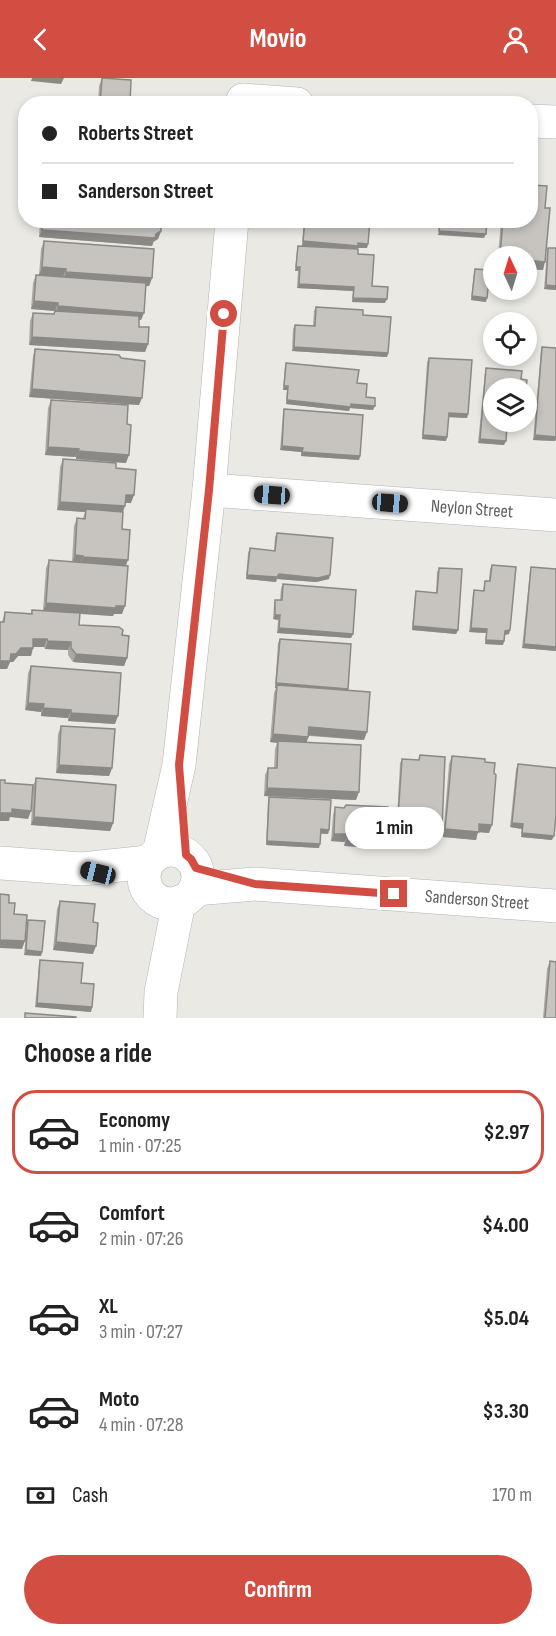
<!DOCTYPE html>
<meta charset="utf-8">
<style>
:root{--surface:#fff;--page:#f2f2f2;--text:#222;--muted:#767676;--line:#e0e0e0;--accent:#d24d42}
body{margin:0;font-family:"Sofia Sans Condensed",sans-serif;background:var(--page);color:var(--text);height:100vh;display:flex;flex-direction:column;font-size:22px;white-space:nowrap}
*{box-sizing:border-box;margin:0}
p{font-size:20px;color:var(--muted)}
.icon{flex:none;width:33px;height:33px;fill:none;stroke:currentColor;stroke-width:2;stroke-linecap:round;stroke-linejoin:round}
.map{position:relative;height:940px;overflow:hidden}
.side{display:flex;flex-direction:column;background:var(--surface);flex:1}
.side>*{flex:none}
.top-card{position:absolute;left:18px;top:18px;width:520px;height:132px;border-radius:24px;box-shadow:0 3px 9px #0003;display:grid;align-content:center;height:132px;padding:0 24px;background:var(--surface)}
.needle{width:39px;rotate:356deg}
.tools{position:absolute;left:483px;top:168px;display:grid;gap:12px}
.tools a{display:grid;place-items:center;width:54px;height:54px;border-radius:50%;background:var(--surface);box-shadow:0 3px 9px #0003;font-size:30px}
.end{position:absolute;width:27px;height:27px;margin:-14px;border:8px solid #d24d42;background:#fff;box-shadow:0 0 0 3px #fff}
.from{border-radius:50%}
.bubble{position:absolute;height:42px;border-radius:21px;background:var(--surface);box-shadow:0 3px 9px #0003;font-size:20px;font-weight:700;line-height:42px;text-align:center}
.car{position:absolute;width:18px;height:36px;margin:-18px -9px;border-radius:8px;box-shadow:0 0 4px 2px #0007;background:linear-gradient(#222 24%,#8ab4d8 0 40%,#222 0 76%,#8ab4d8 0 86%,#222 0)}
.top-card b{display:flex;align-items:center;gap:21px;height:57px;font-size:22px}
.top-card b+b{border-top:2px solid var(--line)}
.top-card i{width:15px;height:15px;background:var(--text)}
ul{padding:0;list-style:none}
li{display:flex;align-items:center;gap:18px;height:84px;margin:0 12px 9px;padding:0 12px;border:3px solid transparent;border-radius:24px}
li div{flex:1}
li b{display:block;font-size:22px}
li em{font-style:normal;font-weight:700}
li.active{border-color:var(--accent)}
li>.icon{width:54px;height:54px;stroke-width:1.5}
h2{padding:0 24px;font-size:27px;line-height:72px}
.pay{display:flex;align-items:center;gap:15px;height:66px;padding:0 24px;font-size:22px}
.pay p{margin-inline-start:auto}
.action{display:flex;gap:12px;margin-top:auto;padding:12px 24px}
.action a{flex:1;height:69px;border-radius:36px;background:var(--accent);color:#fff;font-size:24px;font-weight:700;line-height:69px;text-align:center}
header{display:flex;justify-content:space-between;align-items:center;height:78px;padding:0 24px;background:var(--accent);color:#fff;font-size:27px;font-weight:700}
.map>svg:first-child{display:block}
</style>
<header><svg class="icon" aria-label="back" viewBox="0 0 24 24"><path d="M15 5l-7 7 7 7"/></svg>Movio<svg class="icon" aria-label="person" viewBox="0 0 24 24"><circle cx="12" cy="8" r="4"/><path d="M4 21q1-7 8-7t8 7"/></svg></header>
<div class="map">
<svg width="556" height="940" viewBox="0 0 556 940">
<rect width="100%" height="100%" fill="#ebe9e3"/>
<g fill="none" stroke-linecap="round" stroke-linejoin="round">
<defs>
<g id="minor">
<path d="M243,22L297,26"/>
<path d="M531,43L556,44"/>
<path d="M209,412L556,437"/>
<circle cx="171" cy="799" r="27"/>
<path d="M159,775L179,687L209,412L232,142"/>
<path d="M0,785L82,791L148,784"/>
<path d="M195,811L255,806L556,828"/>
<path d="M160,940L161,914L179,824"/>
</g>
</defs>
<use href="#minor" stroke="#b0b3b6" stroke-width="34"/>
<use href="#minor" stroke="#fff" stroke-width="33"/>
</g>
<g fill="#aba9a4">
<path d="M102,0L130,26H98L99,8Z"/>
<path d="M545,130L543,192L526,191V178H498L501,142H531Z"/>
<path d="M40,142H160L161,153L158,161L153,164L152,168L39,159Z"/>
<path d="M304,142H370L367,170H357L356,171L372,208L385,225L352,224L353,213L297,210L298,193H295L297,172L298,168H302Z"/>
<path d="M44,163L152,200L149,208H146L141,242H139V249L148,266L145,274L29,267L30,243L33,235L54,236L55,233L31,231L33,205L36,197H39L41,171Z"/>
<path d="M548,170H556V212L544,211L547,174Z"/>
<path d="M475,191L486,224L471,222L474,195Z"/>
<path d="M316,229L363,237L388,275L387,279L292,273L293,251L295,247L313,248L314,233Z"/>
<path d="M542,269L556,270L555,363L533,362L541,273Z"/>
<path d="M35,271L139,327L29,319L33,278Z"/>
<path d="M429,280L468,336L467,340L448,339L447,359L446,363L422,361L427,284Z"/>
<path d="M286,285L357,305L373,332L350,330L349,333L286,326L287,312H283L285,289Z"/>
<path d="M486,290L521,301L522,347L512,346L510,352L507,351L504,367L478,365L485,294Z"/>
<path d="M51,322L127,346L126,385L76,381V379L45,377L48,330Z"/>
<path d="M284,331L360,378L359,382L301,378V374L280,372L283,336Z"/>
<path d="M63,381L116,390L131,425H125L123,434L122,451L126,488L122,536H114L113,538L80,536L79,547L122,557L127,580L124,588L73,584L68,577V572L45,571L44,569H33L31,578H18L13,584H10L7,591H0V544H2L5,534L31,535L32,532L43,533L46,490L49,482L72,484L74,448L77,440H83L85,434L57,432L60,389Z"/>
<path d="M277,455L329,501L316,504L277,501L276,504L246,501L248,475L250,470L274,473L275,459Z"/>
<path d="M492,487L510,552L509,556L505,557L503,567L485,566L486,555L469,554L473,516L474,512L483,513L485,503H489L490,491Z"/>
<path d="M531,489L556,491V573L522,570L530,493Z"/>
<path d="M439,490L458,552L456,556L412,552L415,517L416,513L436,515L437,494Z"/>
<path d="M283,506L353,556L351,560L277,555L278,542L273,541L274,526L275,522H280L281,510Z"/>
<path d="M280,561L348,611L347,613L364,662L309,658L306,665L356,722L264,718L265,697L268,690H274L275,671L277,665L270,664L274,615L276,610H275L278,565Z"/>
<path d="M31,588L115,646L68,643V640L41,638V634L25,632L28,595Z"/>
<path d="M61,648L112,690L109,698L56,695L58,656Z"/>
<path d="M420,677L442,751L440,755L408,753L409,743L397,742L400,685L402,681L418,682Z"/>
<path d="M452,678L489,755L478,754L476,762L443,759L449,686Z"/>
<path d="M518,686L552,762L521,759L522,751L510,749L516,691Z"/>
<path d="M36,700L113,745L110,753L31,747L33,708Z"/>
<path d="M269,719L329,752L328,756H320L319,770L266,767L268,723Z"/>
<path d="M335,729L388,746L385,754H377L375,758H364L361,769L344,768L345,764L331,763L333,737Z"/>
<path d="M60,823L93,844V876L53,872L57,831Z"/>
<path d="M28,842L42,874L41,878L24,877L27,846Z"/>
<path d="M40,882L81,905L92,929L91,934L35,929L39,886Z"/>
<path d="M550,883L556,940H543L547,891Z"/>
</g>
<g fill="#8b8986">
<path d="M32,0H64L61,6L31,3Z"/>
<path d="M42,152L155,160L152,168L39,159Z"/>
<path d="M161,153L158,161L153,164L156,156Z"/>
<path d="M439,153L486,156L484,160L438,157Z"/>
<path d="M303,163L358,165L368,166L367,170H357L356,172L302,168Z"/>
<path d="M526,182L545,184L543,192L526,191Z"/>
<path d="M42,189L66,191L63,199L39,197Z"/>
<path d="M296,189H300L298,193H295Z"/>
<path d="M66,194L152,200L149,208L63,202Z"/>
<path d="M299,206L354,209L353,213L297,210Z"/>
<path d="M546,207L556,208V212L544,211Z"/>
<path d="M472,218L487,220L486,224L471,222Z"/>
<path d="M353,220L387,221L385,225L352,224Z"/>
<path d="M34,223L58,225L55,233L31,231Z"/>
<path d="M58,228L144,235L141,242L55,236Z"/>
<path d="M32,259L148,266L145,274L29,267Z"/>
<path d="M294,269L388,275L387,279L292,273Z"/>
<path d="M284,308H288L287,312H283Z"/>
<path d="M32,311L142,320L139,327L29,319Z"/>
<path d="M287,322L351,326L375,328L373,332L350,330L349,333L286,326Z"/>
<path d="M449,335L468,336L467,340L447,339Z"/>
<path d="M511,344H523L522,347L511,346Z"/>
<path d="M423,357L447,359L446,363L422,361Z"/>
<path d="M535,357L556,359V362L555,363L533,362Z"/>
<path d="M480,361L506,363L504,367L478,365Z"/>
<path d="M282,368L303,370L301,374L280,372Z"/>
<path d="M48,369L79,371L76,379L45,377Z"/>
<path d="M78,373L129,377L126,385L76,381Z"/>
<path d="M302,374L360,378L359,382L301,378Z"/>
<path d="M126,417H134L131,425H123Z"/>
<path d="M60,424L125,428L122,436L86,431L85,434L57,432Z"/>
<path d="M75,477L83,478L80,485H72Z"/>
<path d="M83,479L128,482L125,490L80,487Z"/>
<path d="M279,496L330,497L329,501L316,504L277,501Z"/>
<path d="M247,497L277,499L276,504L246,501Z"/>
<path d="M46,525L116,528H125L122,536H114L113,538L43,533Z"/>
<path d="M275,537H280L278,542L273,541Z"/>
<path d="M413,548L458,552L456,556L412,552Z"/>
<path d="M279,550L353,556L351,560L277,555Z"/>
<path d="M471,550L487,551L486,555L469,554Z"/>
<path d="M510,552L509,556L504,557L505,553Z"/>
<path d="M33,561H47L44,569H30Z"/>
<path d="M486,562L504,563L503,567L485,566Z"/>
<path d="M48,563L71,564L68,572L45,571Z"/>
<path d="M524,566L556,569V573L522,570Z"/>
<path d="M21,570H33L31,578H18L13,584H10L7,591H0V583Z"/>
<path d="M76,576L127,580L124,588L73,584Z"/>
<path d="M276,605L348,611L347,615L277,607L276,610H275Z"/>
<path d="M28,625L44,626L41,634L25,632Z"/>
<path d="M43,630L71,632L68,640L41,638Z"/>
<path d="M71,635L118,638L115,646L68,643Z"/>
<path d="M309,649L367,654L364,662L306,657Z"/>
<path d="M273,656L308,659L306,667L270,664Z"/>
<path d="M59,687L112,690L109,698L56,695Z"/>
<path d="M267,710L359,714L356,722L264,718Z"/>
<path d="M12,731L31,733L28,741L10,739L9,743H0V735Z"/>
<path d="M398,738L410,739L409,743L397,742Z"/>
<path d="M34,739L113,745L110,753L31,747Z"/>
<path d="M512,745L523,746L522,751L510,749Z"/>
<path d="M378,746H388L385,754H377L375,758H362L365,750Z"/>
<path d="M479,746L492,747L489,755L478,754L476,762L443,759L445,751Z"/>
<path d="M410,748L442,751L440,755L408,753Z"/>
<path d="M321,751L329,752L328,756L319,755Z"/>
<path d="M522,755L554,758L552,762L521,759Z"/>
<path d="M334,756H347L345,764L331,763Z"/>
<path d="M347,760L364,761L361,769L344,768Z"/>
<path d="M267,763L320,766L319,770L266,767Z"/>
<path d="M0,862L25,863L22,871L0,870Z"/>
<path d="M56,864L96,868L93,876L53,872Z"/>
<path d="M26,872L42,874L41,878L24,877Z"/>
<path d="M37,925L92,929L91,934L35,929Z"/>
</g>
<g fill="#c7c4bf" stroke="#8b8986" stroke-width="1.5">
<path d="M102,0L131,2L130,26H100Z"/>
<path d="M531,107L547,108L545,130H550L545,184L526,182V178H500L503,142H531Z"/>
<path d="M42,142H160L161,144V153L156,156L155,160L42,152Z"/>
<path d="M305,142H370L368,166L358,165V168L303,163Z"/>
<path d="M440,142H487L486,156L439,153Z"/>
<path d="M44,163L154,171L152,200L66,194V191L42,189Z"/>
<path d="M298,168L358,171V176L374,177L372,208L388,209L387,221L353,220L354,209L299,206L300,189H296Z"/>
<path d="M548,170H556V208L546,207Z"/>
<path d="M475,191L490,192L487,220L472,218Z"/>
<path d="M36,197L146,205L144,235L58,228V225L34,223Z"/>
<path d="M316,229L363,232V237L391,239L388,275L294,269L295,247L315,248Z"/>
<path d="M55,233L139,238V249H149L148,266L32,259L33,235L54,236Z"/>
<path d="M542,269L556,270V359L535,357Z"/>
<path d="M35,271L119,277L121,280L145,283L142,320L32,311Z"/>
<path d="M429,280L472,282L468,336L449,335L447,359L423,357Z"/>
<path d="M286,285L359,292L357,305L367,306L366,319L375,320V328L351,326V329L287,322L288,308H284Z"/>
<path d="M486,290L522,293L521,301L527,302L526,310H494V344H512V348L507,347L506,363L480,361Z"/>
<path d="M51,322L128,327L127,346L131,347L129,377L78,373L79,371L48,369Z"/>
<path d="M284,331L363,337L360,378L302,374L303,370L282,368Z"/>
<path d="M63,381L116,385V390L136,392L134,417H126L125,428L60,424Z"/>
<path d="M86,431L123,434L122,451L130,452L128,482L83,479V478L75,477L77,440L85,441Z"/>
<path d="M277,455L333,460L330,497L318,500L279,496L277,499L247,497L250,470L275,473Z"/>
<path d="M49,482L128,488L125,528H116V530L46,525Z"/>
<path d="M492,487L516,489L510,552L505,553L504,563L486,562L487,551L471,550L474,512L484,513L485,503H490Z"/>
<path d="M531,489L556,491V569L524,566Z"/>
<path d="M439,490L462,491L458,552L413,548L416,513L437,515Z"/>
<path d="M283,506L356,512L353,556L279,550L280,537H275V522H282Z"/>
<path d="M32,532L80,535L79,547L119,549L123,552L122,557L129,558L127,580L76,576L71,570V564L48,563L47,561H33V570H21L16,576H11L10,583H0V544H4L5,534L32,536Z"/>
<path d="M280,561L351,566L348,611L276,605Z"/>
<path d="M31,588L121,595L118,638L71,635V632L43,630L44,626L28,625Z"/>
<path d="M277,607L370,614L367,654L309,649L308,659L273,656Z"/>
<path d="M61,648L115,651L112,690L59,687Z"/>
<path d="M278,663L361,667L359,714L267,710L268,690H277Z"/>
<path d="M420,677L445,679L442,751L410,748V739L398,738L402,681L419,682Z"/>
<path d="M452,678L485,681V684L495,685L494,695L496,697L492,747L479,746V754L445,751Z"/>
<path d="M518,686L556,690V737L554,758L522,755L523,746L512,745Z"/>
<path d="M36,700L116,707L113,745L34,739Z"/>
<path d="M0,702H5V705L33,707L31,733L12,731V735H0Z"/>
<path d="M269,719L331,722L329,752L321,751L320,766L267,763Z"/>
<path d="M346,727L388,729V746H378V751L365,750L364,761L347,760V756H334L335,729L344,730Z"/>
<path d="M0,816L9,817V825H15L14,836L27,837L25,863L0,862Z"/>
<path d="M60,823L95,826L93,844L98,845L96,868L56,864Z"/>
<path d="M28,842L45,843L42,874L26,872Z"/>
<path d="M40,882L83,885L81,905L94,906L92,929L37,925Z"/>
<path d="M550,883L556,884V940H545Z"/>
<path d="M25,935L76,939V940H25Z"/>
</g>
<g fill="none" stroke-linecap="round" stroke-linejoin="round">
<path stroke="#d24d42" stroke-width="8" d="M224,236L209,412L179,687L186,777L191,781L196,790L255,806L394,816"/>
</g>
<g text-anchor="middle" dominant-baseline="central" stroke-width="4.5" stroke-linejoin="round" paint-order="stroke">
<g font-size="18" fill="#5b5e61" stroke="#fff">
<text transform="translate(472 431) rotate(4)">Neylon Street</text>
<text transform="translate(477 822) rotate(4)">Sanderson Street</text>
</g>
</g>
</svg>
<div class="tools">
<a><svg class="needle" viewBox="-14 -14 28 28"><path d="M0-13l5 13h-10z" fill="#e53935"/><path d="M0 13l5-13h-10z" fill="#767676"/></svg></a>
<a><svg class="icon" aria-label="locate" viewBox="0 0 24 24"><circle cx="12" cy="12" r="6"/><path d="M12 2v4M12 18v4M2 12h4M18 12h4"/></svg></a>
<a><svg class="icon" aria-label="layers" viewBox="0 0 24 24"><path d="M12 4l9 5-9 5-9-5zM3 14l9 5 9-5"/></svg></a>
</div>
<i class="end from" style="left:224px;top:236px"></i>
<i class="end" style="left:394px;top:816px"></i>
<div class="bubble" style="left:345px;top:729px;width:99px">1 min</div>
<i class="car" style="left:272px;top:417px;rotate:274deg"></i>
<i class="car" style="left:390px;top:425px;rotate:94deg"></i>
<i class="car" style="left:98px;top:795px;rotate:284deg"></i>
<div class="top-card">
<b><i class="from"></i>Roberts Street</b>
<b><i></i>Sanderson Street</b>
</div>
</div>
<section class="side">
<h2>Choose a ride</h2>
<ul>
<li class="active"><svg class="icon" aria-label="car" viewBox="0 0 24 24"><path d="M5 17H2v-5l4-1 3-4h7l3 4 3 1v5h-3M9 17h6M6 11h13"/><circle cx="7" cy="17" r="2"/><circle cx="17" cy="17" r="2"/></svg><div><b>Economy</b><p>1 min · 07:25</p></div><em>$2.97</em></li>
<li><svg class="icon" aria-label="car" viewBox="0 0 24 24"><path d="M5 17H2v-5l4-1 3-4h7l3 4 3 1v5h-3M9 17h6M6 11h13"/><circle cx="7" cy="17" r="2"/><circle cx="17" cy="17" r="2"/></svg><div><b>Comfort</b><p>2 min · 07:26</p></div><em>$4.00</em></li>
<li><svg class="icon" aria-label="car" viewBox="0 0 24 24"><path d="M5 17H2v-5l4-1 3-4h7l3 4 3 1v5h-3M9 17h6M6 11h13"/><circle cx="7" cy="17" r="2"/><circle cx="17" cy="17" r="2"/></svg><div><b>XL</b><p>3 min · 07:27</p></div><em>$5.04</em></li>
<li><svg class="icon" aria-label="car" viewBox="0 0 24 24"><path d="M5 17H2v-5l4-1 3-4h7l3 4 3 1v5h-3M9 17h6M6 11h13"/><circle cx="7" cy="17" r="2"/><circle cx="17" cy="17" r="2"/></svg><div><b>Moto</b><p>4 min · 07:28</p></div><em>$3.30</em></li>
</ul>
<div class="pay"><svg class="icon" aria-label="cash" viewBox="0 0 24 24"><path d="M3 7h18v10H3z"/><circle cx="12" cy="12" r="2"/></svg>Cash<p>170 m</p></div>
<div class="action"><a>Confirm</a></div>
</section>
